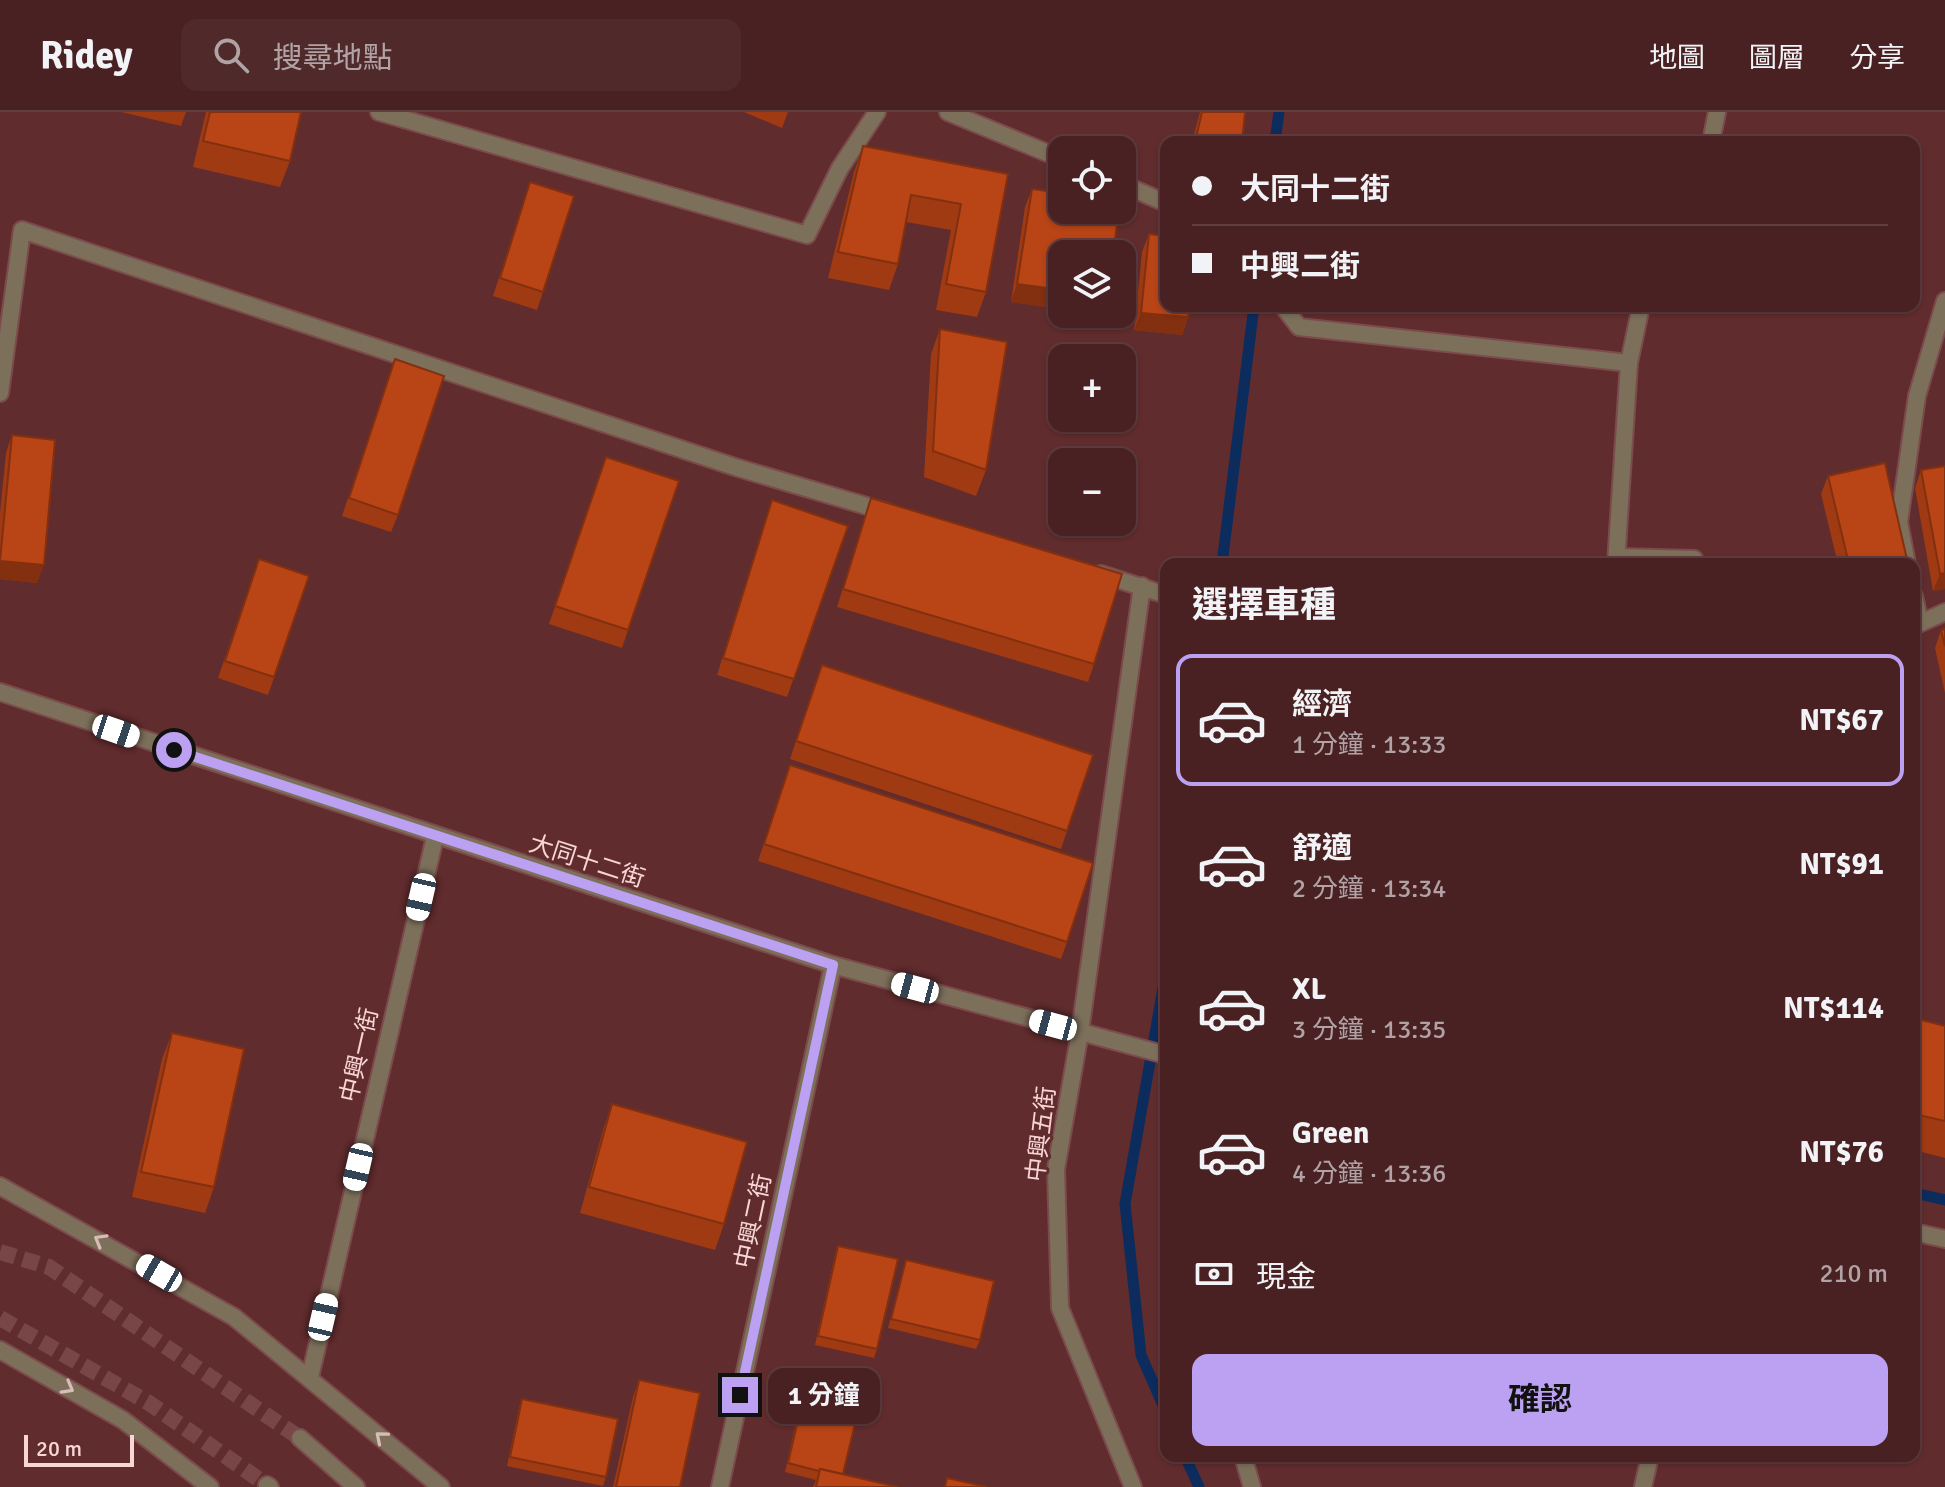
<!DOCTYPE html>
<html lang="zh-TW">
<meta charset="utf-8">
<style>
:root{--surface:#492122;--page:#50292a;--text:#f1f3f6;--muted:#b1a3a5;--line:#613e40;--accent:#bca0f2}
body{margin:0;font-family:Signika,"Noto Sans TC",sans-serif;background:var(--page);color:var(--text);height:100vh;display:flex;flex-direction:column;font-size:30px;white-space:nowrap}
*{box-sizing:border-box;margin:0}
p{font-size:26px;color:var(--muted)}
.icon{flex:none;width:44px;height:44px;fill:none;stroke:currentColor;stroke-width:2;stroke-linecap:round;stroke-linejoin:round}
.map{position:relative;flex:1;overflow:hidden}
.side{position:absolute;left:1160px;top:446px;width:760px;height:904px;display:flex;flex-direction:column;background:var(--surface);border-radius:16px;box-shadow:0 2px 6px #0004,0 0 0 2px var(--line)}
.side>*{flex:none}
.guide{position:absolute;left:1160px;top:24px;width:760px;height:176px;border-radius:16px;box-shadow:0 2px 6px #0004,0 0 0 2px var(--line);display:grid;align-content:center;height:176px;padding:0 32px;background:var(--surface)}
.controls{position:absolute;left:1048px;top:24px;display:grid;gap:16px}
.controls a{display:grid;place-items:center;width:88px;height:88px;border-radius:16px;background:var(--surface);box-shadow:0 2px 6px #0004,0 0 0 2px var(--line);font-size:40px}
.scale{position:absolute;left:24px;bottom:20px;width:110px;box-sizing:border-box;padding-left:8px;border:4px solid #f8d6d5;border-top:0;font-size:22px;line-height:28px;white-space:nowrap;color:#f8d6d5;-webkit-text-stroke:6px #612c2e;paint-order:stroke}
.end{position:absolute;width:36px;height:36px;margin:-18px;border:10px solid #bca0f2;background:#111;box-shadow:0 0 0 4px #111}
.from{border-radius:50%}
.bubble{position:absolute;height:56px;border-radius:16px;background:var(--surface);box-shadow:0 2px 6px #0004,0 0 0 2px var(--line);font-size:26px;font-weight:700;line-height:56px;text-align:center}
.car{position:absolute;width:24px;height:48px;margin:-24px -12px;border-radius:10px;box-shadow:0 0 6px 2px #0007;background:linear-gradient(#fff 24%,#345 0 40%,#fff 0 76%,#345 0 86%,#fff 0)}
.guide b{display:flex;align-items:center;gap:28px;height:76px;font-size:30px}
.guide b+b{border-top:2px solid var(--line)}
.guide i{width:20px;height:20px;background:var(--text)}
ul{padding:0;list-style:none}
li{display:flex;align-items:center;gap:24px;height:132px;margin:0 16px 12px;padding:0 16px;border:4px solid transparent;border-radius:16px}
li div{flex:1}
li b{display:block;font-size:30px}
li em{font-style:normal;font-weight:700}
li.current{border-color:var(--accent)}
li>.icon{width:72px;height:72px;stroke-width:1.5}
h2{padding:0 32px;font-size:36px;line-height:96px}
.pay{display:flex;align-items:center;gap:20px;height:88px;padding:0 32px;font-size:30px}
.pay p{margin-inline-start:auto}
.action{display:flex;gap:16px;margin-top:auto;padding:16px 32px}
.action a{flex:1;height:92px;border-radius:16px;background:var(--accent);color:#111;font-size:32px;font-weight:700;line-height:92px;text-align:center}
header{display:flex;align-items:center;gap:48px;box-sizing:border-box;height:112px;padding:0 40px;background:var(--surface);border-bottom:2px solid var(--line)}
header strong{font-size:38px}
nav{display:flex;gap:44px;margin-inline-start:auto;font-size:28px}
.search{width:560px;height:72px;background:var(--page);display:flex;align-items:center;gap:20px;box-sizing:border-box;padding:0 28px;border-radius:16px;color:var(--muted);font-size:30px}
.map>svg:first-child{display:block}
</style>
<header>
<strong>Ridey</strong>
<div class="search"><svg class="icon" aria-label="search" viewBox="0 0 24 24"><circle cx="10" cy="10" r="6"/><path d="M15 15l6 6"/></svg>搜尋地點</div>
<nav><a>地圖</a><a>圖層</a><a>分享</a></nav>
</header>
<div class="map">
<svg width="1945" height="1375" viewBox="0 0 1945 1375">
<rect width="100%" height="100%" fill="#612c2e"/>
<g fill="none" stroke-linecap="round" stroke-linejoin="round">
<g stroke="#0b2c5d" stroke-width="11">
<path d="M1275,30L1279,0"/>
<path d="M1222,452L1254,194"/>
<path d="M1166,859L1125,1092L1141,1243L1166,1300"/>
<path d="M1914,1081L1945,1088"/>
<path d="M1185,1344L1199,1375"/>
</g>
<g stroke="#784647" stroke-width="16" stroke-dasharray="16 8" stroke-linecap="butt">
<path d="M0,1140L49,1155L300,1326"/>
<path d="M0,1206L149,1291L267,1373"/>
</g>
<defs>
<g id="service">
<path d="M379,0L807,123L840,56L877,0"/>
<path d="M948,0L1062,47"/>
<path d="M1711,30L1717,0"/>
<path d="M1122,72L1166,91"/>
<path d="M1283,194L1299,215L1629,251"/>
<path d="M0,281L22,118L735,355L887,400"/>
<path d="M1618,445L1694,447L1697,452"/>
<path d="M1616,452L1629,251L1641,194"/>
<path d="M1907,452L1899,410L1917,284L1945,189"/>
<path d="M1101,462L1166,483"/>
<path d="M1914,484L1920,511"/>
<path d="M1914,514L1945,500"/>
<path d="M0,1074L234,1205L441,1375"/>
<path d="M0,1238L123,1308L210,1375"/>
<path d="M1243,1344L1252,1375"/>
<path d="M1133,1375L1060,1196L1056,1057L1080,920L1142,474"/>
</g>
<g id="minor">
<path d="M0,580L833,853L1166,943"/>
<path d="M1914,1120L1945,1127"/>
<path d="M310,1265L435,725"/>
<path d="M720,1375L833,853"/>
<path d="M1643,1375L1650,1344"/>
</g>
<g id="tertiary">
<path d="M300,1326L356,1375"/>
<path d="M267,1373L270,1375"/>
</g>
</defs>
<use href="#service" stroke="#7c4b4c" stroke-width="20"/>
<use href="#minor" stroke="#7c4b4c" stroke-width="20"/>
<use href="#tertiary" stroke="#7c4b4c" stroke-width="20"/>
<use href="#service" stroke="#7d705b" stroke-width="16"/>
<use href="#minor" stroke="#7d705b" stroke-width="16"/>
<use href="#tertiary" stroke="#7d705b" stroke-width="16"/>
</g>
<g fill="#9f3a13">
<path d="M121,0H186L181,14Z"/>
<path d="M206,0H301L290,49L280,75L193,55Z"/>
<path d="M744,0H788L782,16Z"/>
<path d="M1200,0H1245L1242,30H1192Z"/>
<path d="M863,34L1008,62L986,180L977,205L936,198L951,118L906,110L898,152L889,178L828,166L854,60Z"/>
<path d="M530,70L543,180L537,198L493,184Z"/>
<path d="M1032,77L1062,142V197L1011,190L1025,95Z"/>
<path d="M1149,122L1188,205L1182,223L1134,218L1142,140Z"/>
<path d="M940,217L986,358L976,384L924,365L931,242Z"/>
<path d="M389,265L398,403L391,420L342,404Z"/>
<path d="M12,323L37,471L0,467V401L6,341Z"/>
<path d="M606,345L679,369L622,536L549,512Z"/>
<path d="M1945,354V477L1933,479L1915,376L1921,358Z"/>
<path d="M1828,364L1908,452H1838L1821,382Z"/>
<path d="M871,386L1094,552L1088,570L837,495Z"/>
<path d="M772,388L848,414L787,585L717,563Z"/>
<path d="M259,447L309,464L268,583L218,566Z"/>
<path d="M1945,517V581L1935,536L1941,518Z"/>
<path d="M815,571L1067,719L1061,737L790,647Z"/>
<path d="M790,653L1067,830L1061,847L758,749Z"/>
<path d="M1914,906L1945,914V1046L1914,1038Z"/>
<path d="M172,921L214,1075L205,1101L132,1085L162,947Z"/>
<path d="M612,992L724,1112L715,1138L580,1101L603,1018Z"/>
<path d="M838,1134L877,1237L874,1246L815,1233L835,1143Z"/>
<path d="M906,1148L980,1228L976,1237L888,1216Z"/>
<path d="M810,1256L843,1362L898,1375H813L816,1368L785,1360L806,1265Z"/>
<path d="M639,1268L680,1375H613L633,1285Z"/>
<path d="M522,1287L606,1365L603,1374L507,1354L519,1296Z"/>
</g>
<g fill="#82300f">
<path d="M1017,172L1062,178V197L1011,190Z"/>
<path d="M1141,201L1188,205L1182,223L1134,218Z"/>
<path d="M0,449L44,453L37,471L0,467Z"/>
<path d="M1945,461V477L1933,479L1940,462Z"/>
</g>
<g fill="#b94416" stroke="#82300f" stroke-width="2">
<path d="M210,0H301L290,49L203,29Z"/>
<path d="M1202,0H1245L1242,30H1195Z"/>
<path d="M863,34L1008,62L986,180L946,172L961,92L911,83L898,152L838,140Z"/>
<path d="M530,70L574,84L543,180L500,166Z"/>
<path d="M1032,77L1062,81V98H1119L1113,142H1062V178L1017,172Z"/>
<path d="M1149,122L1166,124V194H1190L1188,205L1141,201Z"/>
<path d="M940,217L1007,230L986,358L933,339Z"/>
<path d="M395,247L444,264L398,403L349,386Z"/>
<path d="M12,323L55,328L44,453L0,449Z"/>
<path d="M606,345L679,369L628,518L555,494Z"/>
<path d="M1885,351L1908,452H1849L1828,364Z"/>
<path d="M1945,354V461L1940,462L1921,358Z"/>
<path d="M871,386L1122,462L1094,552L843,477Z"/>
<path d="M772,388L848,414L794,567L723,546Z"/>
<path d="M259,447L309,464L274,565L225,549Z"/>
<path d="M1945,517V534L1941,518Z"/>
<path d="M822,553L1093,643L1067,719L796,629Z"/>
<path d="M790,653L1093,751L1067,830L764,732Z"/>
<path d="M1914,906L1945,914V1009L1914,1002Z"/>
<path d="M172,921L244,937L214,1075L141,1060Z"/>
<path d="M612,992L747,1030L724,1112L589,1075Z"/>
<path d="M838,1134L898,1147L877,1237L818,1224Z"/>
<path d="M906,1148L994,1169L980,1228L891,1207Z"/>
<path d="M810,1256L865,1269L843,1362L820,1357L819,1359L788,1351Z"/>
<path d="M639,1268L700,1281L680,1375H616Z"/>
<path d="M522,1287L618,1307L606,1365L510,1345Z"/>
<path d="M820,1357L898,1375H816Z"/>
<path d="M947,1366L987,1375H945Z"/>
</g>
<defs><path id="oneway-chevron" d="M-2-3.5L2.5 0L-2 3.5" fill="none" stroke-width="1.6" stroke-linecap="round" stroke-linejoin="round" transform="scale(2)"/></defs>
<g stroke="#d9bcb6">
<use href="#oneway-chevron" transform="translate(100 1128) rotate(-150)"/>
<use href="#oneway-chevron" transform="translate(68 1276) rotate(29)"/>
<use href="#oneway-chevron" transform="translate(381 1325) rotate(-140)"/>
</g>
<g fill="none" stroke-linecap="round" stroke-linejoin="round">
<path stroke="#bca0f2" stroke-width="10" d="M174,638L833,853L740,1283"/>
</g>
<g text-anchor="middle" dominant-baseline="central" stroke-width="6" stroke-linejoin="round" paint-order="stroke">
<g font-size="24" fill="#f8d6d5" stroke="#612c2e">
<text transform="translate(587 749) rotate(18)">大同十二街</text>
<text transform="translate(359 943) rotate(-77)">中興一街</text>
<text transform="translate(1041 1022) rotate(-83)">中興五街</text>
<text transform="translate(753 1109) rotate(-78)">中興二街</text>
</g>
</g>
</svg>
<div class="controls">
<a><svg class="icon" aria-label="locate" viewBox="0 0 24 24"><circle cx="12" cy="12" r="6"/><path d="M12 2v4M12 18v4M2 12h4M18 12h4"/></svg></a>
<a><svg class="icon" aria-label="layers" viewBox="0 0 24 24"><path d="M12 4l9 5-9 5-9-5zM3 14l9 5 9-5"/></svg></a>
<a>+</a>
<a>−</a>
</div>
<div class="scale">20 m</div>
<i class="end from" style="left:174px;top:638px"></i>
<i class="end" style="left:740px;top:1283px"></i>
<div class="bubble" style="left:768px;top:1256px;width:112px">1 分鐘</div>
<i class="car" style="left:116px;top:619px;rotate:109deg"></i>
<i class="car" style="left:421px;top:785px;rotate:193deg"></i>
<i class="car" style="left:915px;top:876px;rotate:285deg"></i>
<i class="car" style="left:1053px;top:913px;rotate:285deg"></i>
<i class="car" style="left:358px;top:1055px;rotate:193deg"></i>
<i class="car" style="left:159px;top:1161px;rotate:300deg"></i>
<i class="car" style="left:323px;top:1205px;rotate:13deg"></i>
<div class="guide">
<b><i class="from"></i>大同十二街</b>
<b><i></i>中興二街</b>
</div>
<section class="side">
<h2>選擇車種</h2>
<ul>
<li class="current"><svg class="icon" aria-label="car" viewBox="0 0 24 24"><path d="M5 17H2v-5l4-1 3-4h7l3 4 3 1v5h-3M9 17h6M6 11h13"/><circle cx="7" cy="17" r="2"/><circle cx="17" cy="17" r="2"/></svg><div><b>經濟</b><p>1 分鐘 · 13:33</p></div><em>NT$67</em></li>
<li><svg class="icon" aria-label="car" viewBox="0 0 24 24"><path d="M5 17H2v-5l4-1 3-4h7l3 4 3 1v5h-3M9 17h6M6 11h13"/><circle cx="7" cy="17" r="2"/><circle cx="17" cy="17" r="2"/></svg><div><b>舒適</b><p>2 分鐘 · 13:34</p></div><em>NT$91</em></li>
<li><svg class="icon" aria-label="car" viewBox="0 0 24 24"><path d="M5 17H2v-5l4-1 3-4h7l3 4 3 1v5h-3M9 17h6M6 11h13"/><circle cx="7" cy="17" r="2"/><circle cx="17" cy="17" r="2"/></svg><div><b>XL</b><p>3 分鐘 · 13:35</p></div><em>NT$114</em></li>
<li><svg class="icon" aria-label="car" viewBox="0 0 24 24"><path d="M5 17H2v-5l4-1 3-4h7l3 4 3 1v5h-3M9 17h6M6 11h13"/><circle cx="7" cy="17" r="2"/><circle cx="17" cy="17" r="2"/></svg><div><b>Green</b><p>4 分鐘 · 13:36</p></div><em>NT$76</em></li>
</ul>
<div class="pay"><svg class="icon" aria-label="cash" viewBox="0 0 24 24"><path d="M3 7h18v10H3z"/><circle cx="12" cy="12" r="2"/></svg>現金<p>210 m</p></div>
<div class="action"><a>確認</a></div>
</section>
</div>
